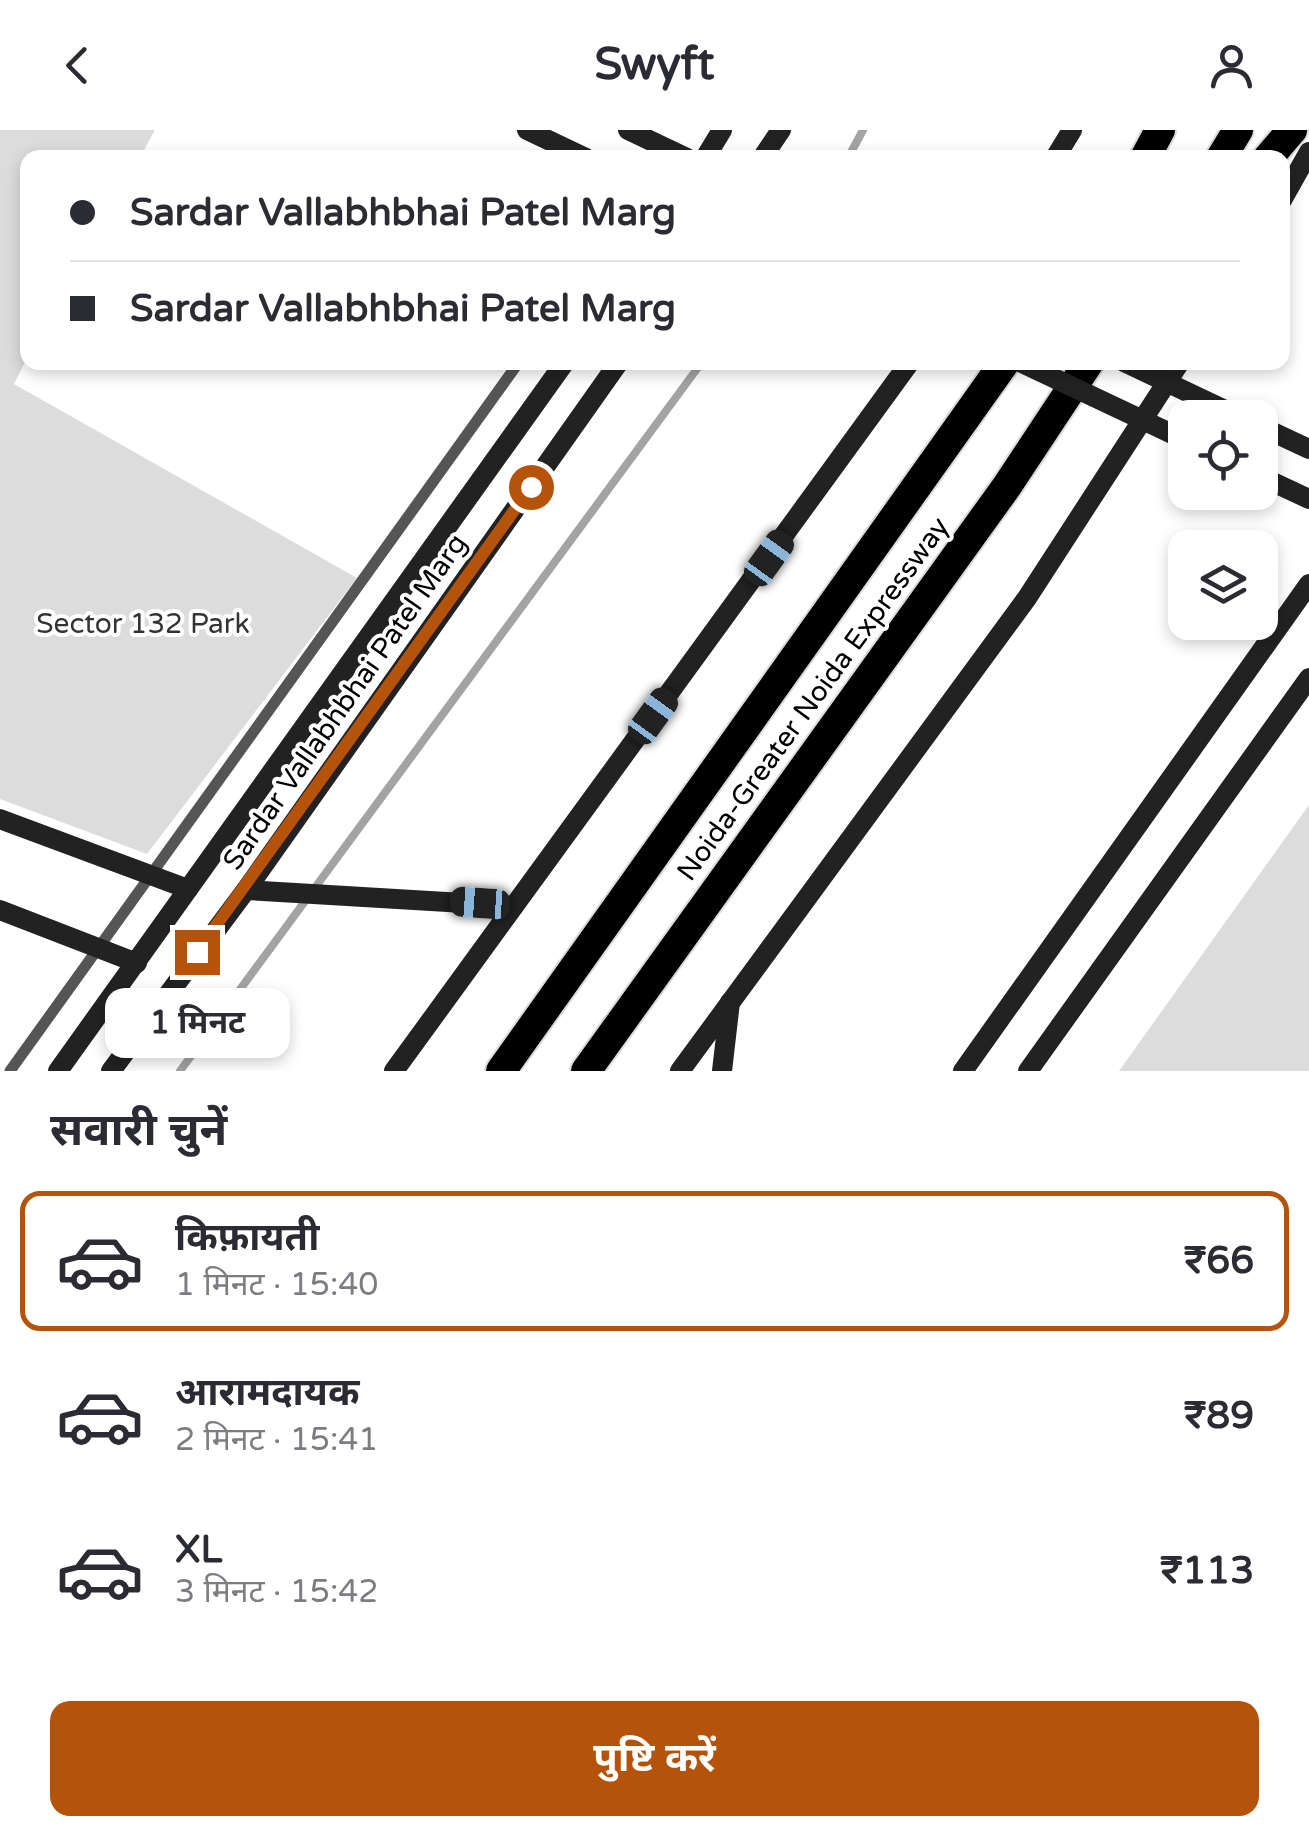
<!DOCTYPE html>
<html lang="hi">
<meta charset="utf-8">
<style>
:root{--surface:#fff;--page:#f7f7f7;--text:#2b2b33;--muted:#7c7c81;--line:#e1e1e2;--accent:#b45309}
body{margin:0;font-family:"Varela Round","Noto Sans Devanagari",sans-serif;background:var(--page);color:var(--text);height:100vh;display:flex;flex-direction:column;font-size:38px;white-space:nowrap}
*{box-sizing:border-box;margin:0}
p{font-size:32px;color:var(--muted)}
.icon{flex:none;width:55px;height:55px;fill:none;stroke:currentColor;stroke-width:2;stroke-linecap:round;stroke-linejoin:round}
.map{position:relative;height:941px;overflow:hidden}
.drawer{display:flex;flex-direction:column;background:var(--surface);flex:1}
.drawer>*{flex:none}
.top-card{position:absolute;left:20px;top:20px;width:1270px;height:220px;border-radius:20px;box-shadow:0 5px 15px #0003;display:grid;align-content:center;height:220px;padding:0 50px;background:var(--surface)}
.controls{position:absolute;left:1168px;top:270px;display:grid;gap:20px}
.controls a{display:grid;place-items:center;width:110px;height:110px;border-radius:20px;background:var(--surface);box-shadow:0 5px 15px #0003;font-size:50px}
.end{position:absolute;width:45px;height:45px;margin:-22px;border:12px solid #b45309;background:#fff;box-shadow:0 0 0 5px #fff}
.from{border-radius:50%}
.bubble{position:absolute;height:70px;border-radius:20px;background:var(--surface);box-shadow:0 5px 15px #0003;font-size:32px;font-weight:700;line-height:70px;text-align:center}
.car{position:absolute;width:30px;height:60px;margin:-30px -15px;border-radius:12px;box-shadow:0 0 8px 2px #0007;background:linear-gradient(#222 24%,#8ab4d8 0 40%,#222 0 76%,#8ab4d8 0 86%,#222 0)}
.top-card b{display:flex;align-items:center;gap:35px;height:95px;font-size:38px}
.top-card b+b{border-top:2px solid var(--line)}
.top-card i{width:25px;height:25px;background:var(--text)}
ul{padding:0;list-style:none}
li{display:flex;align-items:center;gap:30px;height:140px;margin:0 20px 15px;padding:0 30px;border:5px solid transparent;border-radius:20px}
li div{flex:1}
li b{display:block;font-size:38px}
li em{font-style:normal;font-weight:700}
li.on{border-color:var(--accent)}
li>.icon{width:90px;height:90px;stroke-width:1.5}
h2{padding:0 50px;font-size:45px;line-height:120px}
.action{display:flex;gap:20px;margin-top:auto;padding:20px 50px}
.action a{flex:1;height:115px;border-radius:20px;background:var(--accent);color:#fff;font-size:40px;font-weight:700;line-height:115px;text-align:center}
header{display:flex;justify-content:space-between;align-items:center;height:130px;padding:0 50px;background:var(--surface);font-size:45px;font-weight:700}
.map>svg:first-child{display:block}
</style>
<header><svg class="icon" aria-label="back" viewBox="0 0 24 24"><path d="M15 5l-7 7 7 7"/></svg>Swyft<svg class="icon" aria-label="person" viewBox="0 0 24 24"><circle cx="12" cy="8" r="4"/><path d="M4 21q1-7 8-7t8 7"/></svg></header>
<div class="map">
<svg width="1309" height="941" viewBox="0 0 1309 941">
<rect width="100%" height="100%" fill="#fff"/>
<g fill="#dcdcdc">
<path d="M0,0H155L140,27L28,28L27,228L14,254L357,448L147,724L0,669Z"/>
<path d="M1309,675V941H1119Z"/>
</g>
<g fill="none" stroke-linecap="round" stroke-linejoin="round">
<g stroke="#a3a3a3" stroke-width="8">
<path d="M848,28L863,0"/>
<path d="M180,941L702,232"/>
</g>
<defs>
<g id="highway">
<path d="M1145,28L1160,0"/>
<path d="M1221,28L1238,0"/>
<path d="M1268,28L1292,0"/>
<path d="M501,941L1005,232"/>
<path d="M586,941L1007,356L1089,232"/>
</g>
</defs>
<use href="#highway" stroke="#dbdbdb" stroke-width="34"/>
<path stroke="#555" stroke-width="11" d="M10,941L519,232"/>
<g stroke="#222" stroke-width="20">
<path d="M527,0L586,28"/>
<path d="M628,0L687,28"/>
<path d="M705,28L722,0"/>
<path d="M762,28L781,0"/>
<path d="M1055,28L1072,0"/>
<path d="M1282,70L1309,22"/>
<path d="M1260,296L1309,319"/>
<path d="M1260,346L1309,369"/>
<path d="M0,689L188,759"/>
<path d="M246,760L514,776"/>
<path d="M0,780L137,833"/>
<path d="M58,941L565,232"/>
<path d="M111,941L246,760L619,232"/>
<path d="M394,941L910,232"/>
<path d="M680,941L1027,468L1180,232"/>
<path d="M722,941L730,872"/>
<path d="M963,941L1309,454"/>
<path d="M1028,941L1309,548"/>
</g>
<use href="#highway" stroke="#000" stroke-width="30"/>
<g stroke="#222" stroke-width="20">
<path d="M1020,232L1185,310"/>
<path d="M1124,232L1242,288"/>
</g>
</g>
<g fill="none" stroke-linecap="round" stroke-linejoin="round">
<path stroke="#b45309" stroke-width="12" d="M197,822L531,357"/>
</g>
<g text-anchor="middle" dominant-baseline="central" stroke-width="8" stroke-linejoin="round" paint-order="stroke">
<g font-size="28" fill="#333" stroke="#fff">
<text x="143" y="494">Sector 132 Park</text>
</g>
<g font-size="28" fill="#000" stroke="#fff">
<text transform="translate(813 569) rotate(-54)">Noida-Greater Noida Expressway</text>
<text transform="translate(345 572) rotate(-55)">Sardar Vallabhbhai Patel Marg</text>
</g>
</g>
</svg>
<div class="controls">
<a><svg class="icon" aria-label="locate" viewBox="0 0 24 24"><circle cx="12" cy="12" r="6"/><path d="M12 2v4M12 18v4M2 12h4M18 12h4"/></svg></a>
<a><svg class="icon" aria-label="layers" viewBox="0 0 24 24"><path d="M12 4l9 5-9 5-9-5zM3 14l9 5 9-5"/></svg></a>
</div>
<i class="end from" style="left:531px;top:357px"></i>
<i class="end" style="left:197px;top:822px"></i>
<div class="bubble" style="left:105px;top:858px;width:185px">1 मिनट</div>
<i class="car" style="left:769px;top:428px;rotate:36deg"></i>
<i class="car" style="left:653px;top:586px;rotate:36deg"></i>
<i class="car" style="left:480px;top:773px;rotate:274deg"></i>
<div class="top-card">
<b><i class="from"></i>Sardar Vallabhbhai Patel Marg</b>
<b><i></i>Sardar Vallabhbhai Patel Marg</b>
</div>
</div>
<section class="drawer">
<h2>सवारी चुनें</h2>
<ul>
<li class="on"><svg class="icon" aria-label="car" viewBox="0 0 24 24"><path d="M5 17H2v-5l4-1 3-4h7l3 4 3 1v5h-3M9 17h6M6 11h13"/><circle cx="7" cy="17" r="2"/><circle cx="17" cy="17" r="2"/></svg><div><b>किफ़ायती</b><p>1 मिनट · 15:40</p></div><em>₹66</em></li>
<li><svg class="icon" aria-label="car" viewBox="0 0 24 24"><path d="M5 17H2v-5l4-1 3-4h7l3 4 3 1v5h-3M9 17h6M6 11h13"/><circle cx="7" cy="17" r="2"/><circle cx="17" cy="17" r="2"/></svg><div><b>आरामदायक</b><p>2 मिनट · 15:41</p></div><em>₹89</em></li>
<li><svg class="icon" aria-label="car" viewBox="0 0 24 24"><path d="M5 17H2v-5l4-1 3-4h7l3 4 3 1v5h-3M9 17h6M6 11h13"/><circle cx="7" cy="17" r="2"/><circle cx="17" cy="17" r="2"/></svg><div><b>XL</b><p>3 मिनट · 15:42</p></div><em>₹113</em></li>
</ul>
<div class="action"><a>पुष्टि करें</a></div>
</section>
